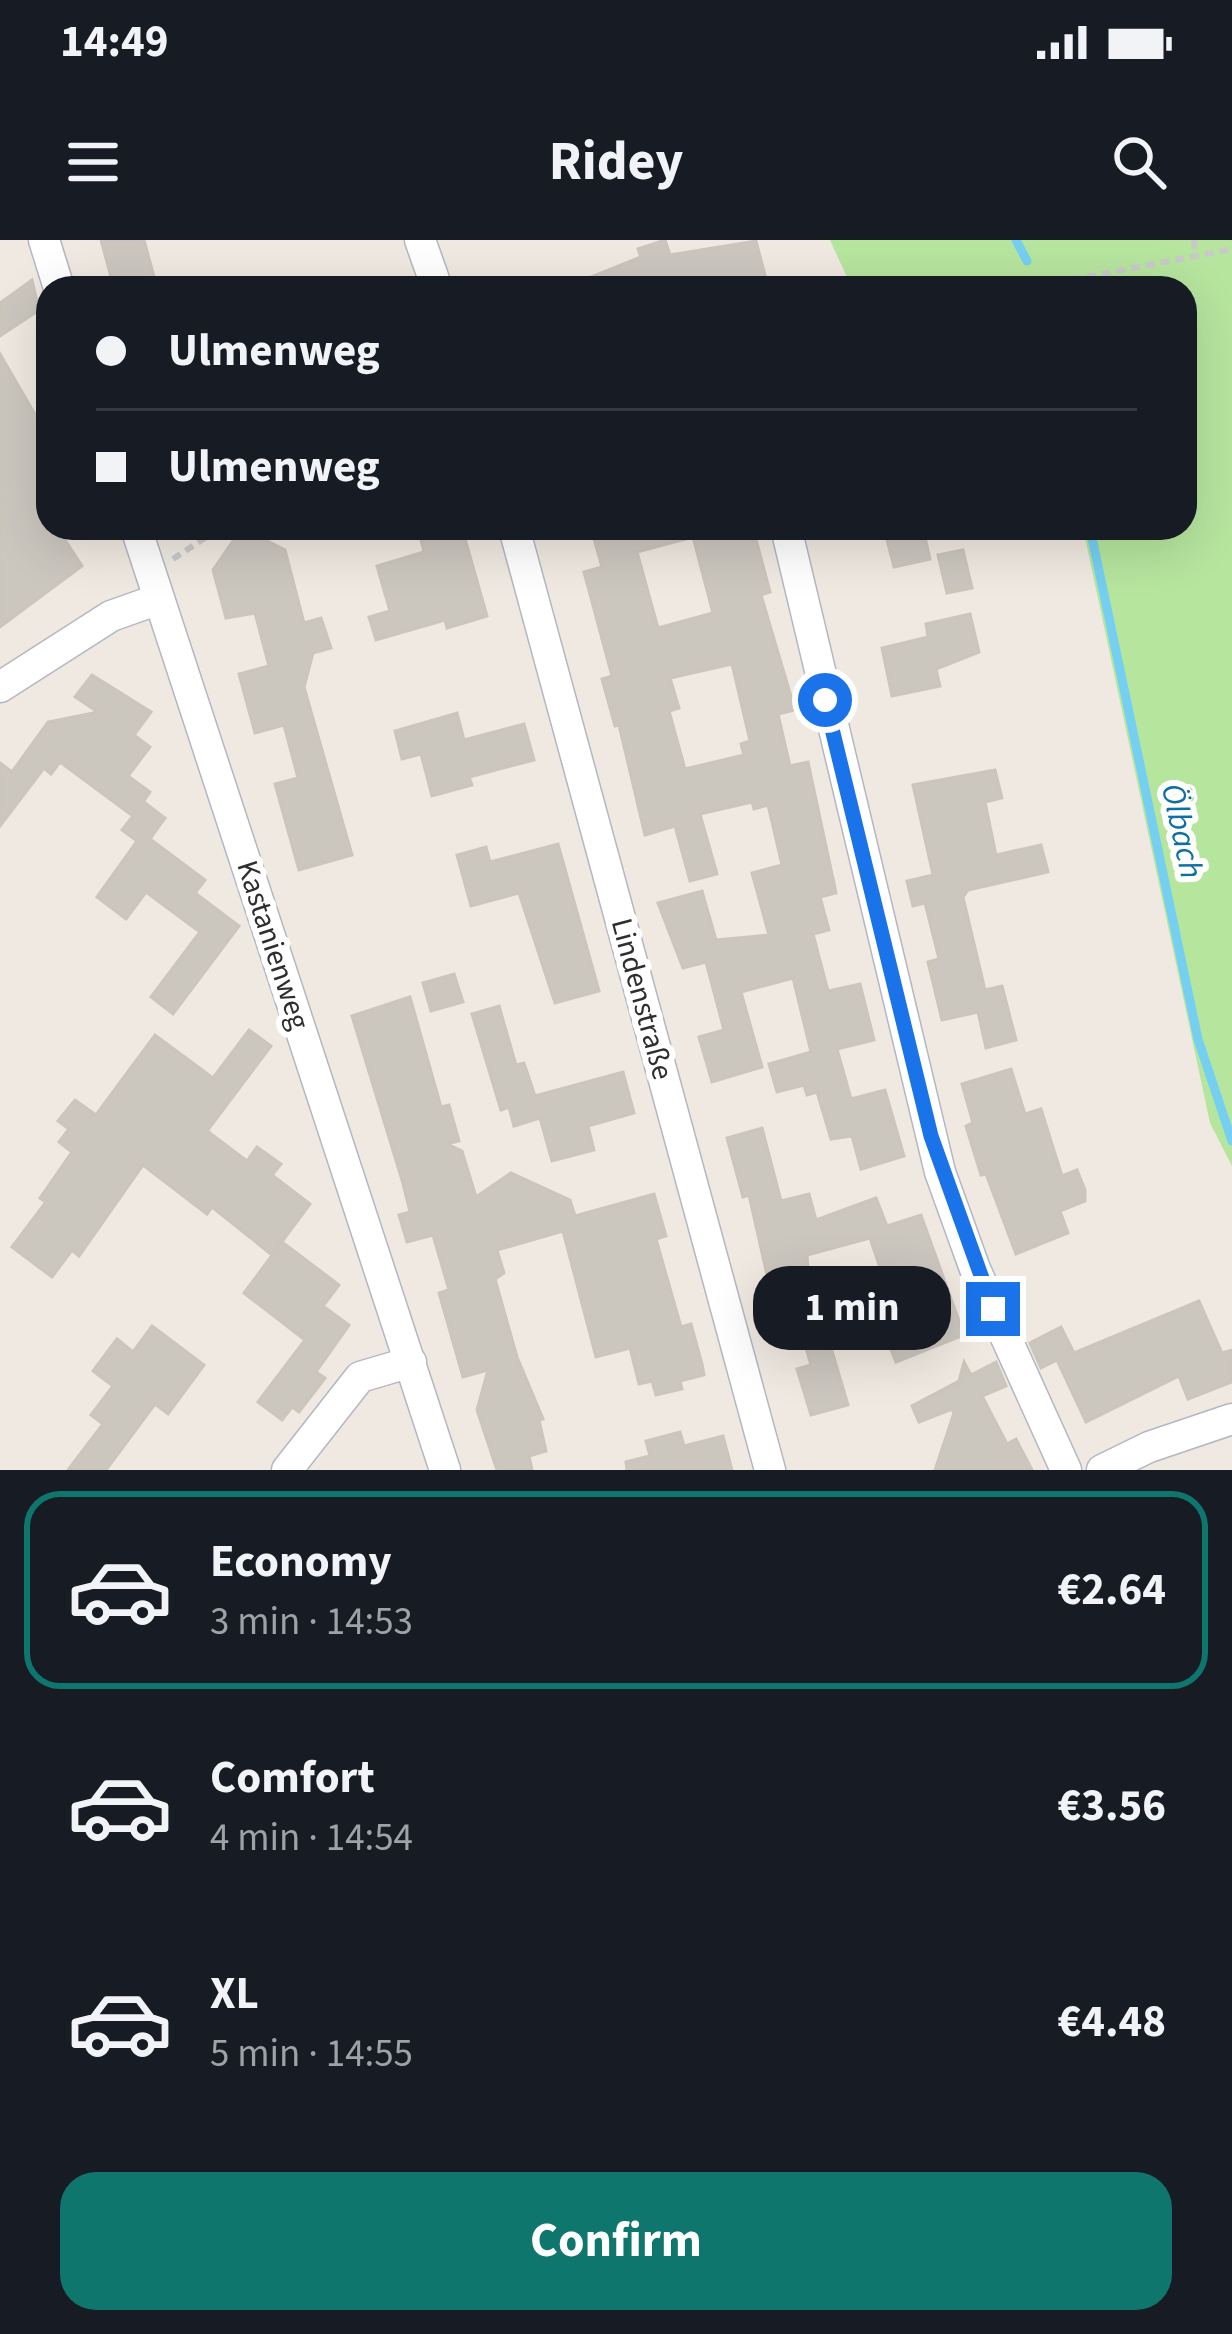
<!DOCTYPE html>
<meta charset="utf-8">
<style>
:root{--surface:#171b24;--page:#20242c;--text:#f1f3f6;--muted:#9ea1a6;--line:#363941;--accent:#0f766e}
body{margin:0;font-family:"Source Sans 3",sans-serif;background:var(--page);color:var(--text);height:100vh;display:flex;flex-direction:column;font-size:45px;white-space:nowrap}
*{box-sizing:border-box;margin:0}
p{font-size:39px;color:var(--muted)}
.icon{flex:none;width:66px;height:66px;fill:none;stroke:currentColor;stroke-width:2;stroke-linecap:round;stroke-linejoin:round}
.map{position:relative;height:1230px;overflow:hidden}
.sheet{display:flex;flex-direction:column;background:var(--surface);flex:1}
.sheet>*{flex:none}
.guide{position:absolute;left:36px;top:36px;width:1161px;height:264px;border-radius:36px;box-shadow:0 12px 48px #0002;display:grid;align-content:center;height:264px;padding:0 60px;background:var(--surface)}
.end{position:absolute;width:54px;height:54px;margin:-27px;border:15px solid #1a73e8;background:#fff;box-shadow:0 0 0 6px #fff}
.from{border-radius:50%}
.bubble{position:absolute;height:84px;border-radius:36px;background:var(--surface);box-shadow:0 12px 48px #0002;font-size:39px;font-weight:700;line-height:84px;text-align:center}
.guide b{display:flex;align-items:center;gap:42px;height:114px;font-size:45px}
.guide b+b{border-top:3px solid var(--line)}
.guide i{width:30px;height:30px;background:var(--text)}
ul{padding:21px 0 0;list-style:none}
li{display:flex;align-items:center;gap:36px;height:198px;margin:0 24px 18px;padding:0 36px;border:6px solid transparent;border-radius:36px}
li div{flex:1}
li b{display:block;font-size:45px}
li em{font-style:normal;font-weight:700}
li.on{border-color:var(--accent)}
li>.icon{width:108px;height:108px;stroke-width:1.5}
.button{display:flex;gap:24px;margin-top:auto;padding:24px 60px}
.button a{flex:1;height:138px;border-radius:36px;background:var(--accent);color:#fff;font-size:48px;font-weight:700;line-height:138px;text-align:center}
.status{display:flex;justify-content:space-between;align-items:center;height:84px;padding:0 60px;background:var(--surface);direction:ltr}
.status svg{height:33px;fill:currentColor}
header{display:flex;justify-content:space-between;align-items:center;height:156px;padding:0 60px;background:var(--surface);font-size:54px;font-weight:700}
.map>svg:first-child{display:block}
</style>
<div class="status"><b>14:49</b><svg viewBox="0 0 49 12"><path d="M0 12V9h3v3zM5 12V6h3v6zM10 12V3h3v9zM15 12V0h3v12zM26 1h20v11H26zM47 4h2v5h-2z"/></svg></div>
<header><svg class="icon" aria-label="menu" viewBox="0 0 24 24"><path d="M4 6h16M4 12h16M4 18h16"/></svg>Ridey<svg class="icon" aria-label="search" viewBox="0 0 24 24"><circle cx="10" cy="10" r="6"/><path d="M15 15l6 6"/></svg></header>
<div class="map">
<svg width="1232" height="1230" viewBox="0 0 1232 1230">
<rect width="100%" height="100%" fill="#efe9e1"/>
<path fill="#b6e59e" d="M830,0H1232V926L1210,883L1083,288H1185V48H852Z"/>
<g fill="none" stroke-linecap="round" stroke-linejoin="round">
<g stroke="#75cff0" stroke-width="9">
<path d="M1016,0L1027,21"/>
<path d="M1090,288L1198,799L1232,901"/>
</g>
</g>
<g fill="#cbc7bf" stroke="#cbc5ba" stroke-width="3" fill-rule="evenodd">
<path d="M101,0H144L157,48H114Z"/>
<path d="M665,0L670,15L756,1L767,43L746,48H564L641,17L638,9Z"/>
<path d="M32,40L39,70L0,96V63Z"/>
<path d="M0,114L48,197V288H57L82,326L0,387Z"/>
<path d="M242,288L285,310L304,383L321,378L331,408L313,413L304,447L352,615L299,630L275,544L298,538L284,485L255,493L239,434L269,426L255,373L226,378L213,330Z"/>
<path d="M591,288H753L770,352L761,355L795,470L778,474L790,526L808,522L836,653L820,657L829,690L813,694L828,751L860,744L874,800L837,809L851,859L885,850L904,916L861,929L852,896L831,899L817,852L807,855L804,845L777,852L769,824L811,812L793,738L741,752L762,827L712,842L699,797L724,790L706,722L683,728L658,663L702,651L716,700L769,695L752,633L782,625L768,565L754,569L752,562L700,574L717,634L690,641L675,586L645,595L619,485L615,486L602,439L612,436L584,332L602,327ZM693,297L713,373L658,388L637,312ZM732,424L750,501L741,504L744,515L685,529L669,471L679,468L670,438Z"/>
<path d="M884,288H923L930,319L894,327Z"/>
<path d="M452,291L454,298L464,295L487,376L447,388L445,380L376,400L369,377L390,371L377,326L424,312L421,300Z"/>
<path d="M963,310L972,348L947,353L938,315Z"/>
<path d="M970,374L979,412L936,429L940,446L892,456L882,408L928,397L926,384Z"/>
<path d="M92,435L151,472L134,495L150,507L128,536L150,552L133,576L144,562L165,578L150,599L205,640L195,653L239,686L173,774L151,757L200,692L146,652L126,679L97,657L137,601L122,590L133,576L60,522L51,534L44,528L0,586V523L12,532L48,482L98,472L75,457Z"/>
<path d="M457,473L464,500L524,484L534,520L469,537L472,545L432,556L421,514L402,519L395,491Z"/>
<path d="M995,530L1002,558L985,562L996,615L1041,605L1048,632L968,650L963,657L985,750L1002,746L1016,800L986,808L978,772L942,780L928,722L939,719L925,663L913,666L907,641L933,635L913,545Z"/>
<path d="M558,604L599,751L555,763L519,653L471,666L457,615L486,607L490,622Z"/>
<path d="M454,734L463,762L431,771L423,743Z"/>
<path d="M410,757L441,867L449,865L459,901L447,904L462,911L476,957L511,933L570,960L575,976L654,954L666,996L656,999L681,1087L691,1084L702,1124L704,1135L680,1141L682,1149L656,1155L652,1141L639,1144L630,1108L596,1117L563,991L497,1010L504,1033L495,1039L517,1117L543,1179L539,1180L546,1211L529,1216L532,1230H497L477,1170L488,1130L463,1137L439,1053L449,1050L433,995L407,1002L399,975L410,972L402,940L352,776Z"/>
<path d="M499,766L516,825L524,823L535,856L623,832L634,873L588,886L594,910L552,921L540,878L514,886L509,867L501,870L472,774Z"/>
<path d="M249,790L271,806L207,891L247,921L257,907L281,924L272,935L310,964L272,1015L212,967L207,974L143,925L79,1016L72,1010L52,1037L12,1007L46,962L40,958L72,912L59,902L69,889L58,881L75,860L96,875L155,795L213,838Z"/>
<path d="M1011,829L1025,874L1041,869L1062,936L1077,930L1085,950V961L1060,971L1068,993L1016,1014L986,934L981,935L966,886L973,883L962,844Z"/>
<path d="M762,888L781,961L809,954L816,980L876,958L887,986L921,975L964,1095L896,1122L882,1088L899,1084L870,998L807,1015L810,1056L774,1066L749,955L743,957L727,898Z"/>
<path d="M282,1002L339,1045L323,1066L349,1085L316,1132L325,1138L299,1172L292,1167L282,1180L258,1162L305,1100L244,1053Z"/>
<path d="M1199,1061L1222,1113L1232,1110V1142L1188,1159L1179,1136L1086,1182L1057,1120L1041,1128L1030,1103L1061,1087L1074,1113Z"/>
<path d="M152,1086L204,1125L168,1174L155,1164L106,1230H68L103,1184L91,1175L113,1146L93,1131L117,1099L133,1112Z"/>
<path d="M829,1101L848,1165L811,1175L797,1129L811,1125L806,1108Z"/>
<path d="M964,1122L971,1135L996,1122L1006,1146L982,1156L1007,1204L1016,1199L1032,1230H935L954,1173L952,1169L919,1182L912,1166L959,1141Z"/>
<path d="M680,1192L684,1206L723,1196L732,1230H627L626,1222L650,1216L646,1201Z"/>
</g>
<g fill="none" stroke-linecap="round" stroke-linejoin="round">
<defs>
<g id="minor">
<path d="M44,0L59,48"/>
<path d="M420,0L437,48"/>
<path d="M136,288L445,1230"/>
<path d="M514,288L770,1230"/>
<path d="M786,288L940,932L975,1029L1066,1230"/>
<path d="M0,447L111,376L159,359"/>
<path d="M287,1230L360,1137L411,1122"/>
<path d="M1102,1230L1149,1207L1232,1179"/>
</g>
</defs>
<use href="#minor" stroke="#b4b7c1" stroke-width="33"/>
<g stroke="#c9c9c9" stroke-width="6" stroke-dasharray="9 6" stroke-linecap="butt">
<path d="M1194,0L1196,16"/>
<path d="M1028,48L1232,9"/>
<path d="M173,319L220,288"/>
</g>
<use href="#minor" stroke="#fff" stroke-width="30"/>
</g>
<g fill="none" stroke-linecap="round" stroke-linejoin="round">
<path stroke="#1a73e8" stroke-width="15" d="M825,460L931,896L993,1069"/>
</g>
<g text-anchor="middle" dominant-baseline="central" stroke-width="12" stroke-linejoin="round" paint-order="stroke">
<g font-size="30" fill="#2e2e2e" stroke="#fff">
<text transform="translate(273 705) rotate(72)">Kastanienweg</text>
<text transform="translate(642 759) rotate(75)">Lindenstraße</text>
</g>
<g font-size="33" font-style="italic" fill="#0d6fa3" stroke="#fff">
<text transform="translate(1182 591) rotate(78)">Ölbach</text>
</g>
</g>
</svg>
<i class="end from" style="left:825px;top:460px"></i>
<i class="end" style="left:993px;top:1069px"></i>
<div class="bubble" style="left:753px;top:1026px;width:198px">1 min</div>
<div class="guide">
<b><i class="from"></i>Ulmenweg</b>
<b><i></i>Ulmenweg</b>
</div>
</div>
<section class="sheet">
<ul>
<li class="on"><svg class="icon" aria-label="car" viewBox="0 0 24 24"><path d="M5 17H2v-5l4-1 3-4h7l3 4 3 1v5h-3M9 17h6M6 11h13"/><circle cx="7" cy="17" r="2"/><circle cx="17" cy="17" r="2"/></svg><div><b>Economy</b><p>3 min · 14:53</p></div><em>€2.64</em></li>
<li><svg class="icon" aria-label="car" viewBox="0 0 24 24"><path d="M5 17H2v-5l4-1 3-4h7l3 4 3 1v5h-3M9 17h6M6 11h13"/><circle cx="7" cy="17" r="2"/><circle cx="17" cy="17" r="2"/></svg><div><b>Comfort</b><p>4 min · 14:54</p></div><em>€3.56</em></li>
<li><svg class="icon" aria-label="car" viewBox="0 0 24 24"><path d="M5 17H2v-5l4-1 3-4h7l3 4 3 1v5h-3M9 17h6M6 11h13"/><circle cx="7" cy="17" r="2"/><circle cx="17" cy="17" r="2"/></svg><div><b>XL</b><p>5 min · 14:55</p></div><em>€4.48</em></li>
</ul>
<div class="button"><a>Confirm</a></div>
</section>
